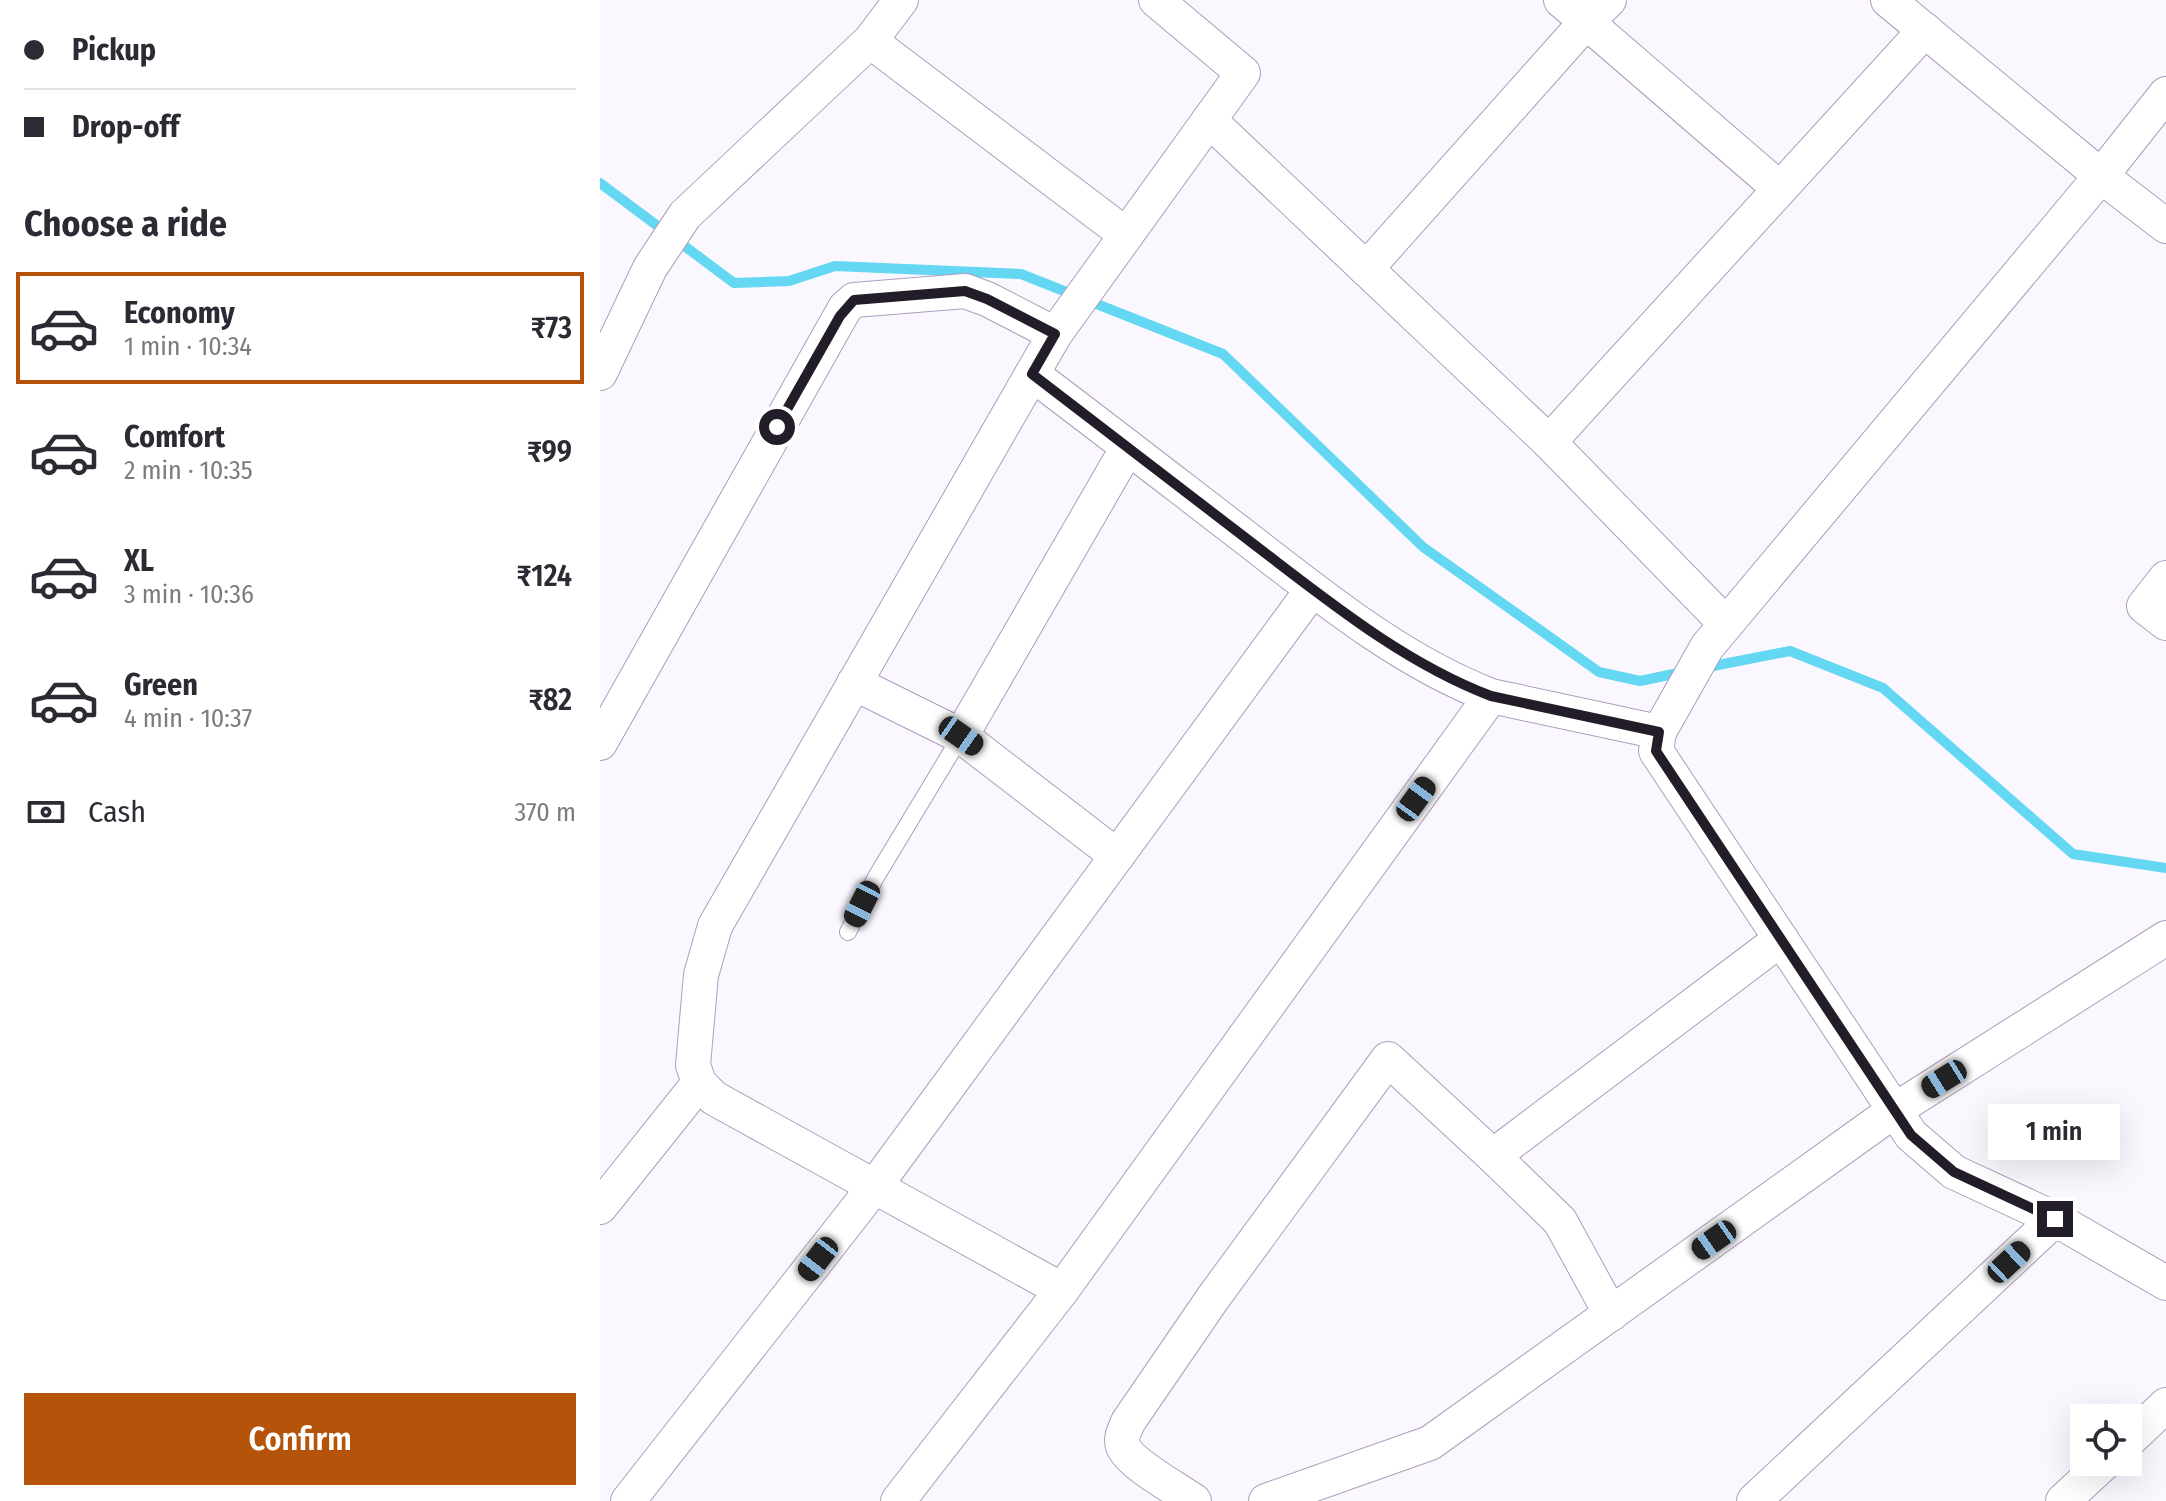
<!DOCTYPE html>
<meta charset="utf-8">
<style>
:root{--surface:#fff;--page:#f2f2f3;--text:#2b2b33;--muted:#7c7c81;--line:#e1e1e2;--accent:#b45309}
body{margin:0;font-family:"Fira Sans Condensed",sans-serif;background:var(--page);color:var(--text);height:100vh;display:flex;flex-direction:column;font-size:30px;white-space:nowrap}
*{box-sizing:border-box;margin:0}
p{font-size:26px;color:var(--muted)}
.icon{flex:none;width:44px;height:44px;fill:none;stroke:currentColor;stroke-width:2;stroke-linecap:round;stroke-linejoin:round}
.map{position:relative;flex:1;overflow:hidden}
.sheet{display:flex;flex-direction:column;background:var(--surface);width:600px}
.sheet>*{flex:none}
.top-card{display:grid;align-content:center;height:176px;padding:0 24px;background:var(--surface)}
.buttons{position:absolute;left:1470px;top:1404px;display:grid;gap:16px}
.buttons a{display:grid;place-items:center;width:72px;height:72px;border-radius:0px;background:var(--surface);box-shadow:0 8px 32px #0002;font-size:40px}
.end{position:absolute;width:36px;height:36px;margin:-18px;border:10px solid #221d29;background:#fff;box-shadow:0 0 0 4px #fff}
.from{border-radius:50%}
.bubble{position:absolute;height:56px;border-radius:0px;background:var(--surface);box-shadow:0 8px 32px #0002;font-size:26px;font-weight:600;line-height:56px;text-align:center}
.car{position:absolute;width:24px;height:48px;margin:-24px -12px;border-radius:10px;box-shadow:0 0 6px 2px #0007;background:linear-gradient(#222 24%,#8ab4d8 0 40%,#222 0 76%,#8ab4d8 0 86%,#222 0)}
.top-card b{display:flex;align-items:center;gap:28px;height:76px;font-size:30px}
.top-card b+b{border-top:2px solid var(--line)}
.top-card i{width:20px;height:20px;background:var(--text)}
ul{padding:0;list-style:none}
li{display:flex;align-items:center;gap:24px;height:112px;margin:0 16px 12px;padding:0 8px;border:4px solid transparent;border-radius:0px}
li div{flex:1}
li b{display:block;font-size:30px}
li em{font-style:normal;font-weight:600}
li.current{border-color:var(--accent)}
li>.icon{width:72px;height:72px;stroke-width:1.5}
h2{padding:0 24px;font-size:36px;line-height:96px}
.pay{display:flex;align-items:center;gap:20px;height:88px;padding:0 24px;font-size:30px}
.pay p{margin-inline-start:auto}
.action{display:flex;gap:16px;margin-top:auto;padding:16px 24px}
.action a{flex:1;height:92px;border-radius:0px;background:var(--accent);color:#fff;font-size:32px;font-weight:600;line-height:92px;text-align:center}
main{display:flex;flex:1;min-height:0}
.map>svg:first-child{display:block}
</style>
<main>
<section class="sheet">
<div class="top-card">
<b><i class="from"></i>Pickup</b>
<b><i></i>Drop-off</b>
</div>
<h2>Choose a ride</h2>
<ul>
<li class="current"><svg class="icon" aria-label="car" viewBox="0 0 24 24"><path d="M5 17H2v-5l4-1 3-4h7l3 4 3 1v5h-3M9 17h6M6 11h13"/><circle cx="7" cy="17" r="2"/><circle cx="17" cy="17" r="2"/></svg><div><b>Economy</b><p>1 min · 10:34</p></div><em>₹73</em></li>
<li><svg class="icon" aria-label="car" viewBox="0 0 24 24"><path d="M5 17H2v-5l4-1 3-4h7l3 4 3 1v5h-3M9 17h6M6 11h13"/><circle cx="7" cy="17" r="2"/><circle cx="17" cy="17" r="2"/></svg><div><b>Comfort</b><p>2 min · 10:35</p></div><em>₹99</em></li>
<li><svg class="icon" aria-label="car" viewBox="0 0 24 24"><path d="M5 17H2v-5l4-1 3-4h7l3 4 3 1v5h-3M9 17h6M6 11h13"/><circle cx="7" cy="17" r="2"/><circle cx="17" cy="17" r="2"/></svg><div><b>XL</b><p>3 min · 10:36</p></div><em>₹124</em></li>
<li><svg class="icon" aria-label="car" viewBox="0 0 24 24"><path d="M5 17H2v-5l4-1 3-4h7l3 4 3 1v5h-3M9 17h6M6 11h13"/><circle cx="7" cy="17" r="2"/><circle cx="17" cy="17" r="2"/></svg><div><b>Green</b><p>4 min · 10:37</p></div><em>₹82</em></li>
</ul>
<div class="pay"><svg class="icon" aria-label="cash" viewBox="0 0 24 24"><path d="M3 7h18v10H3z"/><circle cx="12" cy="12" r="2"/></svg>Cash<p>370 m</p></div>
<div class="action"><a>Confirm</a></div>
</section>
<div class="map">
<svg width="1566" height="1501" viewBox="0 0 1566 1501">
<rect width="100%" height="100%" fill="#faf7fe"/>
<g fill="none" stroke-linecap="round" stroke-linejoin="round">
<g stroke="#64d7f2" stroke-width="10">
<path d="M0,183L134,283L189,281L235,266L421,274L623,354L823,547L999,672L1040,681L1083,672"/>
<path d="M1103,668L1190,651L1283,688L1473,854L1566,868"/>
</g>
<defs>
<path id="lane" d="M248,932L276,877L361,736"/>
<g id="street">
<path d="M556,0L643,73L455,334L115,926L101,975L93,1065L99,1083L114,1098L462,1290L891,696"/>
<path d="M961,0L1180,189"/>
<path d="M1288,0L1501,176L1107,647L1059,732L1056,751L1311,1135L1354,1172L1455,1219L1566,1283"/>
<path d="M270,41L525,234"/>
<path d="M1566,94L1501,176L1566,226"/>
<path d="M609,120L949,442L1126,624"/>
<path d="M766,269L986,22L1009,0"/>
<path d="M0,373L50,268L85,215L270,41L301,0"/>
<path d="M432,374C505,429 577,485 650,541C725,599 801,661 891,696L1059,732"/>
<path d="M949,442L1325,30"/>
<path d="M1566,578L1544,606L1566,623"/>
<path d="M254,683L361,736L517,856"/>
<path d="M361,736L528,447"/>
<path d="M0,743L245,308L254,300L365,291L387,299L455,334"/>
<path d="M893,1156L960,1221L1011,1314"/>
<path d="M0,1207L99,1083"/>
<path d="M1528,1441L1566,1405"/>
<path d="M28,1501L275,1186L712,590"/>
<path d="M298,1501L462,1290"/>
<path d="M594,1501C577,1489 530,1464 523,1446C520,1437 525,1430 528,1422L613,1298L788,1059L893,1156L1181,939"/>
<path d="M666,1501L830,1443L1295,1110L1566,938"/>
<path d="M1154,1501L1455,1219"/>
<path d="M1463,1501L1505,1462"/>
</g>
</defs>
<use href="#lane" stroke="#ac9ebd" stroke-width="18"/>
<use href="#street" stroke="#ac9ebd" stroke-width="36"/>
<use href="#lane" stroke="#fff" stroke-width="16"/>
<use href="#street" stroke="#fff" stroke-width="34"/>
</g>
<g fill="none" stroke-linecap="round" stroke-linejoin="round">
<path stroke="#221d29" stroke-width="10" d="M177,427L240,316L254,300L365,291L387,299L455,334L432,374C508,432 584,490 660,549C732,604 805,663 891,696L1059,732L1056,751L1311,1135L1354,1172L1455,1219"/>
</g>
</svg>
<div class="buttons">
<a><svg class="icon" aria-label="locate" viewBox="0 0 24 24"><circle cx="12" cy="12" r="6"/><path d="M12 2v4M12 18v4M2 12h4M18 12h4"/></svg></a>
</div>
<i class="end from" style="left:177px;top:427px"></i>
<i class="end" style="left:1455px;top:1219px"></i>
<div class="bubble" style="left:1388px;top:1104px;width:132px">1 min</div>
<i class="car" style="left:361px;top:736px;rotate:125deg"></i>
<i class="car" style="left:816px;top:799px;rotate:36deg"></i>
<i class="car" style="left:262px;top:904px;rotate:207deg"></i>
<i class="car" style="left:1344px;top:1079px;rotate:238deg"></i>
<i class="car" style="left:1114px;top:1240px;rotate:235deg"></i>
<i class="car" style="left:218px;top:1259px;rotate:218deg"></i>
<i class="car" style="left:1409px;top:1262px;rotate:47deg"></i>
</div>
</main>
